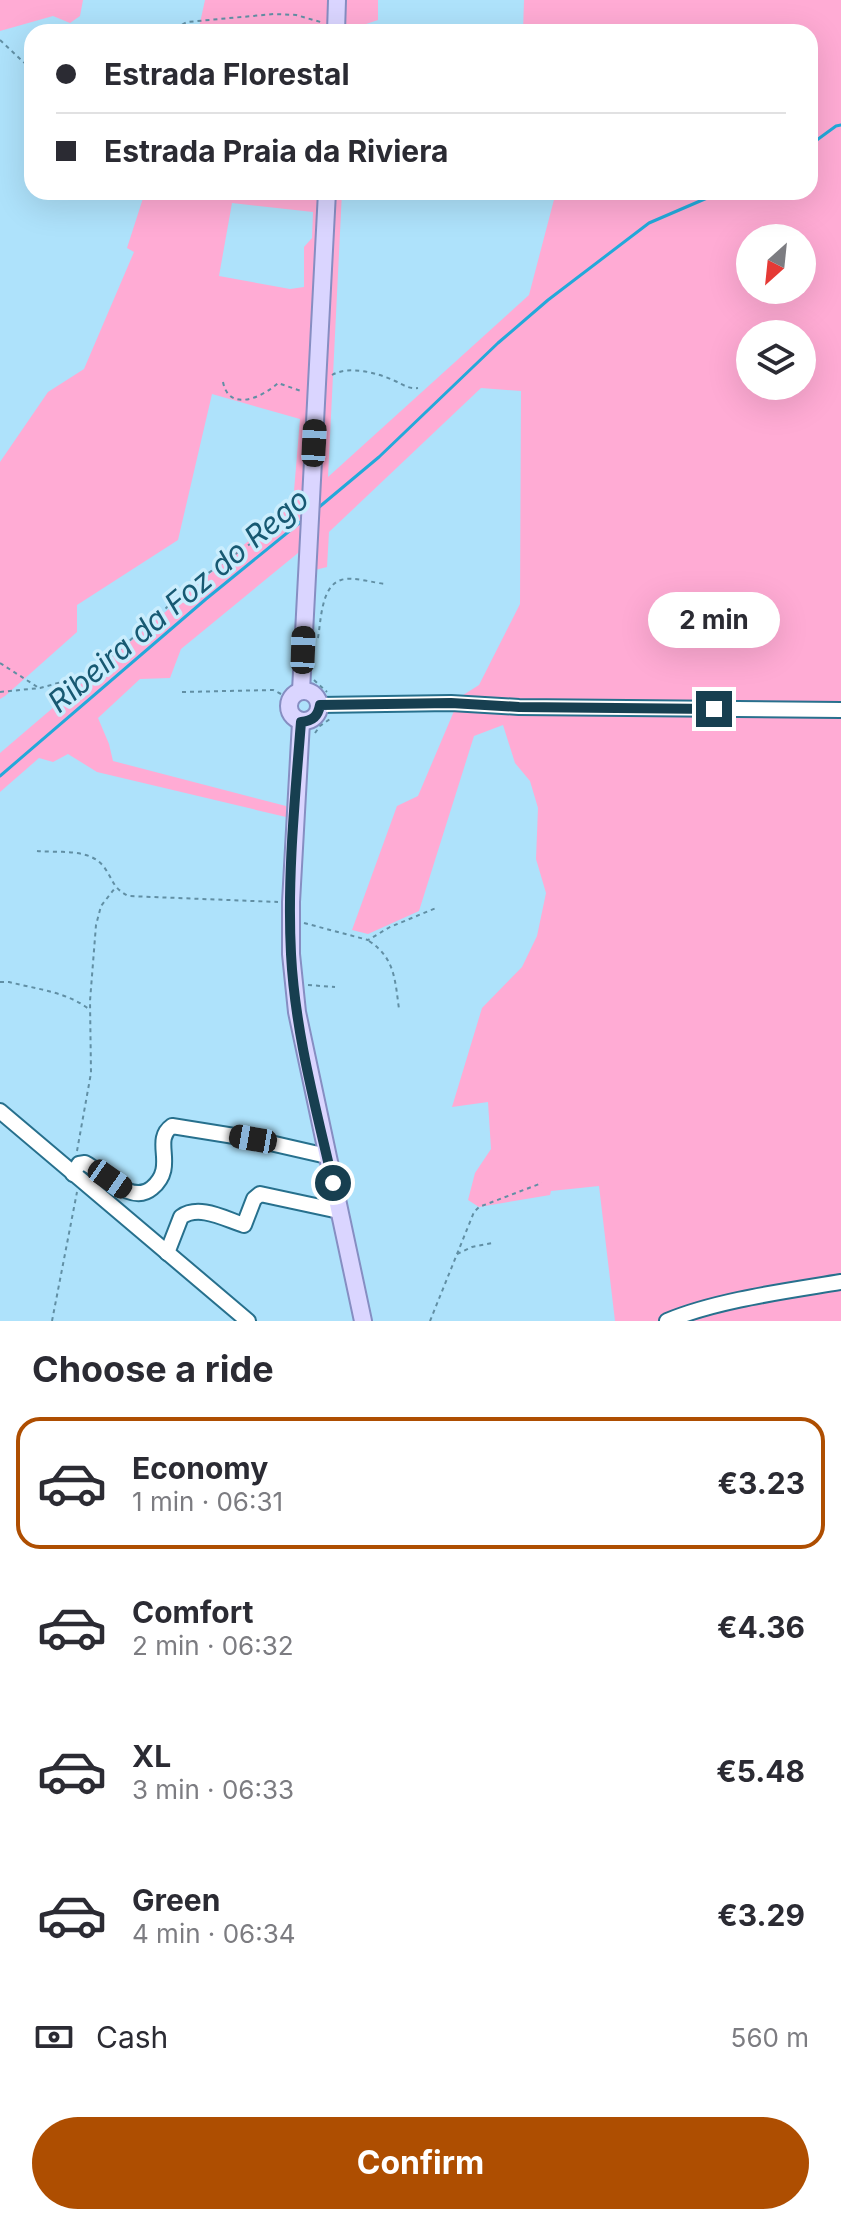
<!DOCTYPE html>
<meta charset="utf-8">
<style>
:root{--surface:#fff;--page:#f2f2f3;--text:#2b2b33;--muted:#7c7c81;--line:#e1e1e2;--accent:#ae4e01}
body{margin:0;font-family:Inter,sans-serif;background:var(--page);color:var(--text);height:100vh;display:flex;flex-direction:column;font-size:30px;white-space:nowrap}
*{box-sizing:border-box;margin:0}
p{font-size:26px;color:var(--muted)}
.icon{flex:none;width:44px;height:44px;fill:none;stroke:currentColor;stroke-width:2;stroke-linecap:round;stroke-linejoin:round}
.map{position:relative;height:1321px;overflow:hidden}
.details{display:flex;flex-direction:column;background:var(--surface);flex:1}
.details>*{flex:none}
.guide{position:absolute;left:24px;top:24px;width:794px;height:176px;border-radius:24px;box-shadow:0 8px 32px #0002;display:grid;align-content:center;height:176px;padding:0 32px;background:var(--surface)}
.needle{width:52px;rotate:207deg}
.controls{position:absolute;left:736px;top:224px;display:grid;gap:16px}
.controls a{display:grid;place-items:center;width:80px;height:80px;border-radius:50%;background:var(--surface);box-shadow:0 8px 32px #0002;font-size:40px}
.end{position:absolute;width:36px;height:36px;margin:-18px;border:10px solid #173f50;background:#fff;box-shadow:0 0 0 4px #fff}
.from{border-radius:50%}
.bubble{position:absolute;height:56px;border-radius:28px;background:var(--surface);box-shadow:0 8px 32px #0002;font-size:26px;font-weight:700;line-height:56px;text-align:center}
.car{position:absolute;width:24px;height:48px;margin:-24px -12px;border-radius:10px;box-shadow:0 0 6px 2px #0007;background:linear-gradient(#222 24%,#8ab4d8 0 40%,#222 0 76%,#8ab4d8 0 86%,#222 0)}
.guide b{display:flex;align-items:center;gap:28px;height:76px;font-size:30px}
.guide b+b{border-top:2px solid var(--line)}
.guide i{width:20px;height:20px;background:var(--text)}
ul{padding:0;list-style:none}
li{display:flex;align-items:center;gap:24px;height:132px;margin:0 16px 12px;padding:0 16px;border:4px solid transparent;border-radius:24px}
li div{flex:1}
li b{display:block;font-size:30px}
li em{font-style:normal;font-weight:700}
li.current{border-color:var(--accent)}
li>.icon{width:72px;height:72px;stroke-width:1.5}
h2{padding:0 32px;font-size:36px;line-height:96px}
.pay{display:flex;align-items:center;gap:20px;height:88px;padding:0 32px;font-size:30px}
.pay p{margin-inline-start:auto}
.primary-button{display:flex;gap:16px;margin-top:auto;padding:16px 32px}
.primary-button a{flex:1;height:92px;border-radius:48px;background:var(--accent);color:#fff;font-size:32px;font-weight:700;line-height:92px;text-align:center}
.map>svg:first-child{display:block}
</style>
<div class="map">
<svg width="841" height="1321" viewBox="0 0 841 1321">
<rect width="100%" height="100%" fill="#aee2fb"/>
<g fill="#ffabd4" fill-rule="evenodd">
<path d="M0,0H83L80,16L70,23L53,16L0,31Z"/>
<path d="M205,0H378V20L351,29V32H198Z"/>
<path d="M524,0H841V1321H615L599,1186L551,1191L550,1195L479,1207L468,1200L475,1173L491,1149L488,1102L452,1107L482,1008L522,967L537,936L546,893L536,859L538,808L530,781L515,763L503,725L474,736L419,911L368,934L352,930L397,806L418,796L460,697L479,685L520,604L521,391L481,388L329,532L327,567L307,572L308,547L298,553L181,649L170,678L140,679L98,718L109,744L113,761L286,806V817L97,772L68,754L53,762L39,758L0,792V753L293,503L300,419L212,394L178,540L77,605V632L5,696L0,699V462L48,392L84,369L134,252L127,248L145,192H342L328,477L529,295L556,192H810V32H523ZM232,203L313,212L312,238L304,247V287L290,289L219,276ZM750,238H802V290H750ZM750,334H802V386H750Z"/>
</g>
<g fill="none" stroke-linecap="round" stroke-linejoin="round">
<g stroke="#23a9da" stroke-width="3">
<path d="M810,145L836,126L841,125"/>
<path d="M318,508L379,457L498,343L548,300L649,223L721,192"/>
<path d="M0,776L206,599L303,520"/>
</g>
<defs>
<g id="minor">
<path d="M320,705L451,703L519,707L841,710"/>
<path d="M0,1111L248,1321"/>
<path d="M73,1174L79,1164L85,1163C103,1172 131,1206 152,1188C178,1166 151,1141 172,1126L253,1139L327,1156"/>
<path d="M167,1253L181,1217C199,1204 225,1219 244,1225L254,1199L260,1194L339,1211"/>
<path d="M667,1321C717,1300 787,1291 841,1282"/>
</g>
<g id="major">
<path d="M336,32L337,0"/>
<circle cx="304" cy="706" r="15"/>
<path d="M301,691L327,192"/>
<path d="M301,722L291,902V954L297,1012L363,1321"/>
</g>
</defs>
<use href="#minor" stroke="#27708d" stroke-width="18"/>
<use href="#major" stroke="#868ec2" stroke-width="20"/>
<g stroke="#618fa4" stroke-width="2" stroke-dasharray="4 4" stroke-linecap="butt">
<path d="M350,27L380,26"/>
<path d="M168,32L187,22L274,14L296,15L324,23"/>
<path d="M0,40L32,70"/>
<path d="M332,375C349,365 378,373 395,381C404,385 408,389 418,388"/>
<path d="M223,382C229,413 263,397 278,383L301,391"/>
<path d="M318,638C321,621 321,586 341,580C353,576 373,583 386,584"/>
<path d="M0,663L39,688"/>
<path d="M314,680L327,692"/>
<path d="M0,692L40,688L87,675L116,653L186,590L207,574L270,530L296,516"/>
<path d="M182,692L273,690L287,697"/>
<path d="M315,733L320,726L330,719"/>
<path d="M37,851C59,853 90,848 104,867C114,881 112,887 128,896L278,902"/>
<path d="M304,923L368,940L390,927L436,908"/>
<path d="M369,941C395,958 395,980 399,1009"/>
<path d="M0,982H9C36,989 68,992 90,1010"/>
<path d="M308,985L335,987"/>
<path d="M77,1151L91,1073L90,1001L96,925L101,906L115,888"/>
<path d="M457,1254L472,1247L492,1243"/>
<path d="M52,1321L77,1192"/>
<path d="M430,1321L474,1212L479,1207L542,1183"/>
</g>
<use href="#minor" stroke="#fff" stroke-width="14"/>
<use href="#major" stroke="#dad5ff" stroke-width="16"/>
</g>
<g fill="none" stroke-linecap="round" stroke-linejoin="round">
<path stroke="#173f50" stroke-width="10" d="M333,1183C316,1108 295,1032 291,954C287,877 295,798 301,722C313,721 318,716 320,705L451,703L519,707L714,709"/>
</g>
<g text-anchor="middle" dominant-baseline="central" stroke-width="7" stroke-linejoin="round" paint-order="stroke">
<g font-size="30" font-style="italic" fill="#175972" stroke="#caedfd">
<text transform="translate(178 600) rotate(-40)">Ribeira da Foz do Rego</text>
</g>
</g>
</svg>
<div class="controls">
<a><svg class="needle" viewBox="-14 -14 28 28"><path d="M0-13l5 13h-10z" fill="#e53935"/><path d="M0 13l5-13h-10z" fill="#7c7c81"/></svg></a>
<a><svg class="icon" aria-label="layers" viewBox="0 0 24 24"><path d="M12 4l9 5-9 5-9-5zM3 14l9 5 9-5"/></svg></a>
</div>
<i class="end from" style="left:333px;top:1183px"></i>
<i class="end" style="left:714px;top:709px"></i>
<div class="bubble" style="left:648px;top:592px;width:132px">2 min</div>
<i class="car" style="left:314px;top:443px;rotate:3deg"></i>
<i class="car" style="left:303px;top:650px;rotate:2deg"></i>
<i class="car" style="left:253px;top:1139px;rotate:280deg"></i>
<i class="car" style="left:110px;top:1179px;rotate:125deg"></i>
<div class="guide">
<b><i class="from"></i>Estrada Florestal</b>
<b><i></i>Estrada Praia da Riviera</b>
</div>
</div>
<section class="details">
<h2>Choose a ride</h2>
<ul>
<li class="current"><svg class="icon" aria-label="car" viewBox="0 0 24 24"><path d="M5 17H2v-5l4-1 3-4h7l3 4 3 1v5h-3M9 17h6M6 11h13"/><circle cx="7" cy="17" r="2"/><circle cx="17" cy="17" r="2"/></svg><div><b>Economy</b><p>1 min · 06:31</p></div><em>€3.23</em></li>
<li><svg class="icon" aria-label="car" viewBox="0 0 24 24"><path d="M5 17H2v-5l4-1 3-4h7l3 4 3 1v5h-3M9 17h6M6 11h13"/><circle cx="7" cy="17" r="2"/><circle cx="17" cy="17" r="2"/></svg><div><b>Comfort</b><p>2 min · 06:32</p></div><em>€4.36</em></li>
<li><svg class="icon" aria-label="car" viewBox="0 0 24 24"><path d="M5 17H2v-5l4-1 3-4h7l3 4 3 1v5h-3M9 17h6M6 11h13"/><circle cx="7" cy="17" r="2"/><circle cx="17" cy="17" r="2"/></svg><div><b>XL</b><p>3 min · 06:33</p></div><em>€5.48</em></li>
<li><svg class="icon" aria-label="car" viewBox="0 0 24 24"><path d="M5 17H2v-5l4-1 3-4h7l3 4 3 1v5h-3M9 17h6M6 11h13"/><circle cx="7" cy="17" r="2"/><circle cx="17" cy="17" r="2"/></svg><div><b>Green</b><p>4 min · 06:34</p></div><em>€3.29</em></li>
</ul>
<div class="pay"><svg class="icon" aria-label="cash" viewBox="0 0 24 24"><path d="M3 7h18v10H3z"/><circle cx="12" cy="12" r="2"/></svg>Cash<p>560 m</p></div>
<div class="primary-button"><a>Confirm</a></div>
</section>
